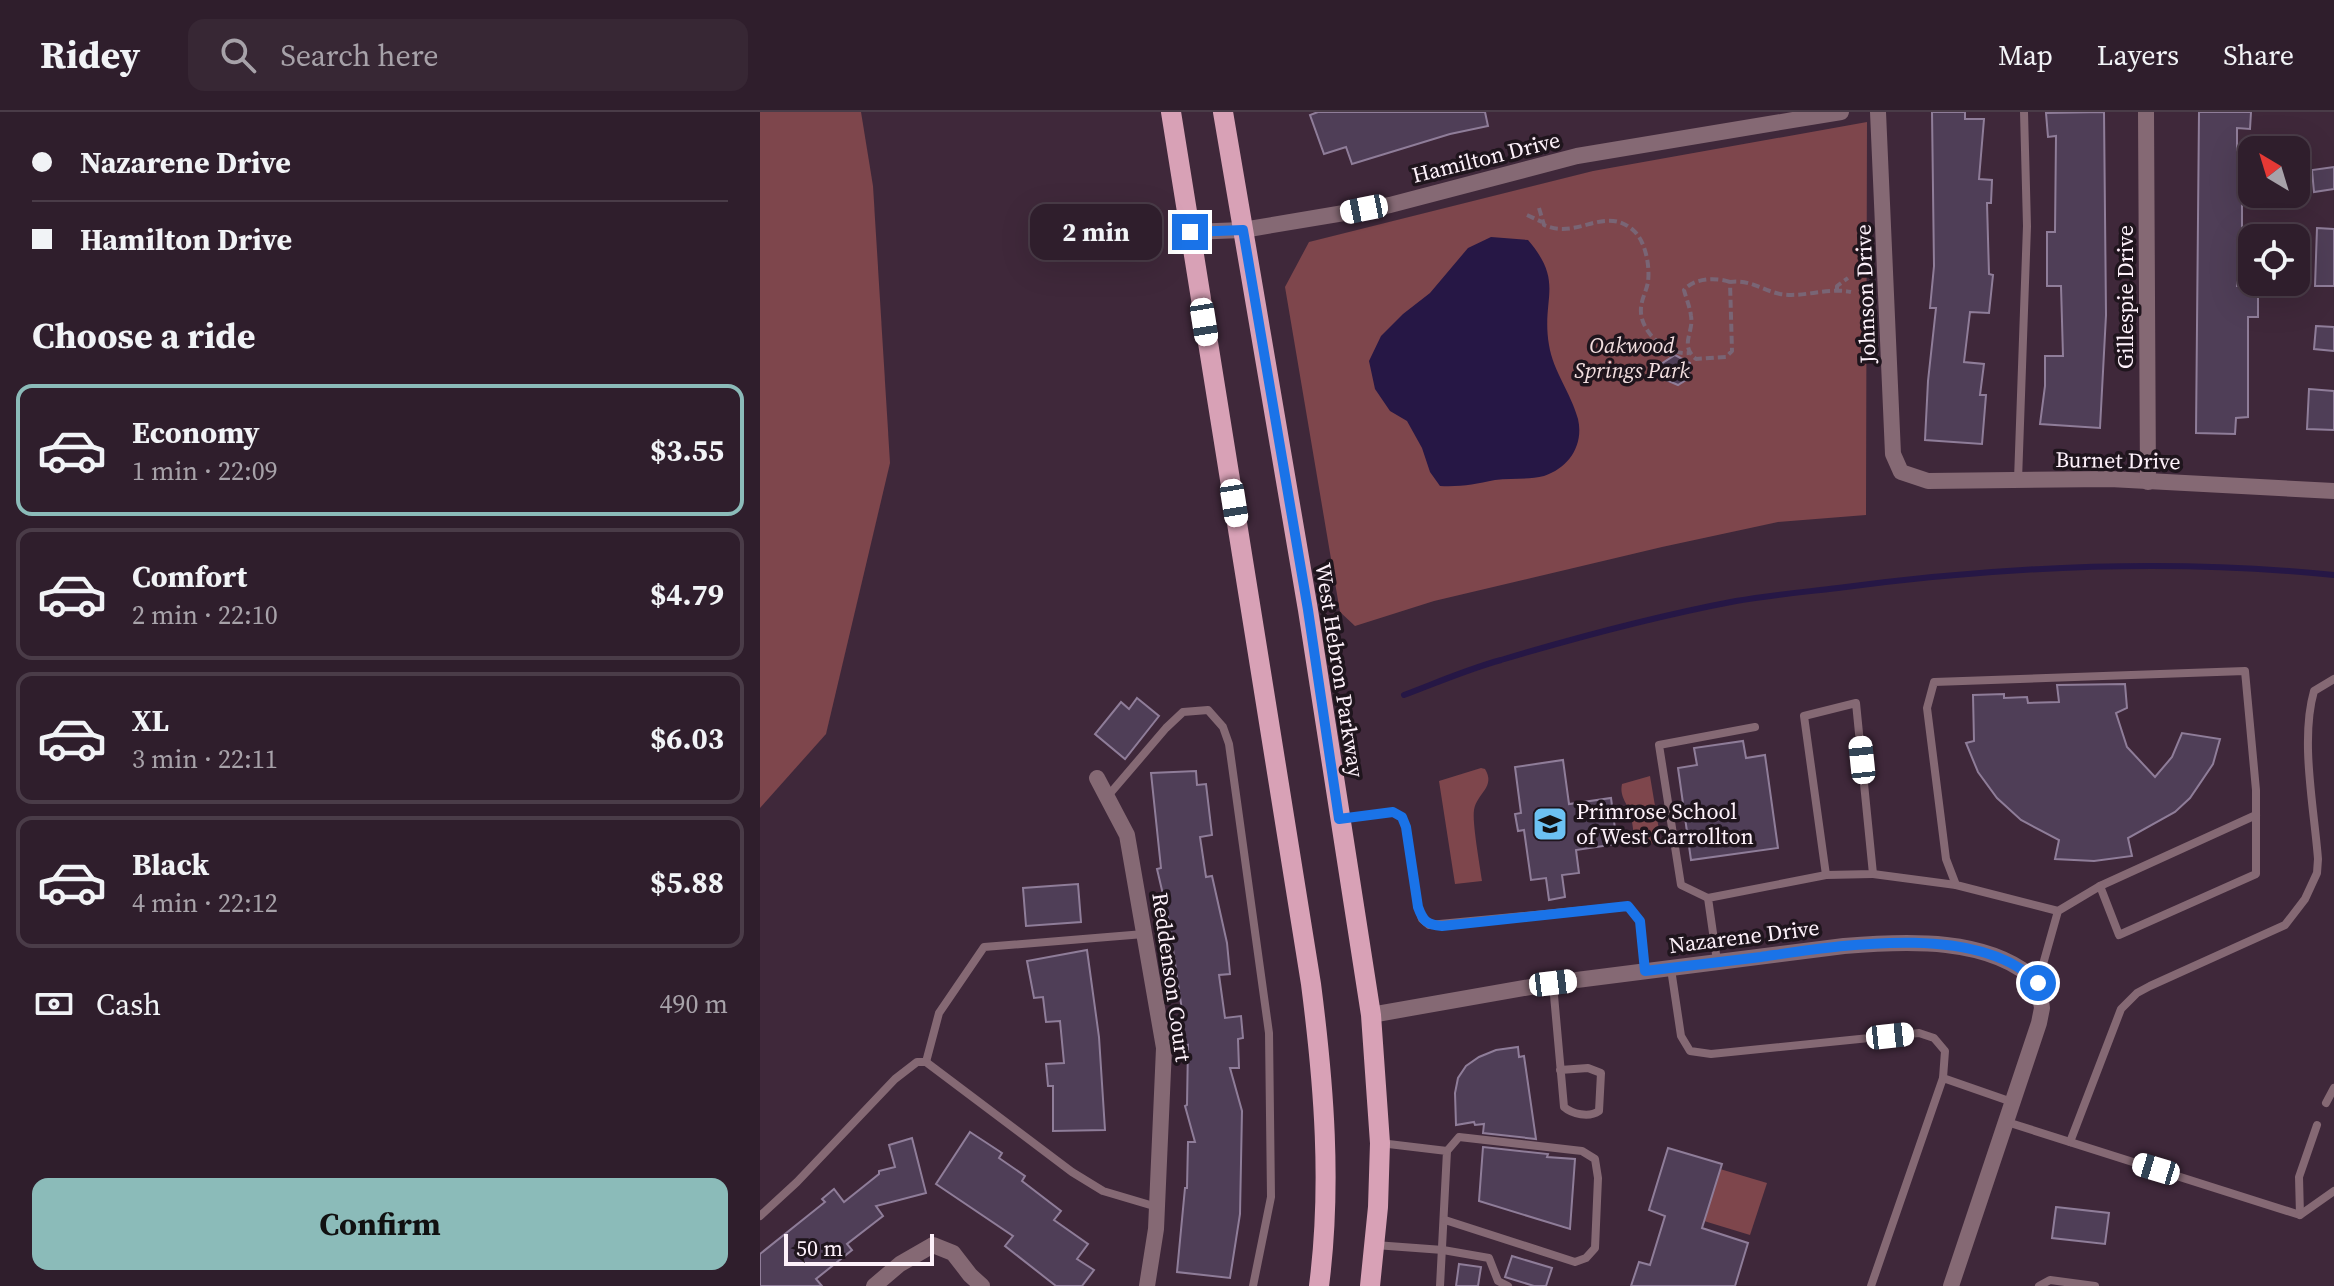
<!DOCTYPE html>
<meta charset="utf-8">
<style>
:root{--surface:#2f1e2c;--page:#372734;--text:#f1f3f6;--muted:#a7a2a9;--line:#4a3c48;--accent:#8bbbb9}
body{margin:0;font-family:"Source Serif 4",serif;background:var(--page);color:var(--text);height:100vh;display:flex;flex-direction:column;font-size:30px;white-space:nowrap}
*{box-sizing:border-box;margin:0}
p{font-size:26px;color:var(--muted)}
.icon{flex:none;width:44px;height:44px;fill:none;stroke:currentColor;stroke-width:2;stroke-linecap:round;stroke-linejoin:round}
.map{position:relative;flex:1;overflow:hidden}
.panel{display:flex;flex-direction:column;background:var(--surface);width:760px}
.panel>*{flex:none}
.guide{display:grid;align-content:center;height:176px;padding:0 32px;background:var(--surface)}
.needle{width:52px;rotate:322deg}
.controls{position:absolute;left:1478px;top:24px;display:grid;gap:16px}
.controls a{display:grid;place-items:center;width:72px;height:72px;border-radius:16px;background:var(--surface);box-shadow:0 8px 32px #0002,0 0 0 2px var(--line);font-size:40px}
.scale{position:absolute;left:24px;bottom:20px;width:150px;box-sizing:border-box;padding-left:8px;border:4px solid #fdf1fa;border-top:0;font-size:22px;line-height:28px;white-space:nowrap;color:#fdf1fa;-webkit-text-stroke:6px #1f151d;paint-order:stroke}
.end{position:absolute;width:36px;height:36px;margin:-18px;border:10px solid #1a73e8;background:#fff;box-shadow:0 0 0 4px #fff}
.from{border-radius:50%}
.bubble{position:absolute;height:56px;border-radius:16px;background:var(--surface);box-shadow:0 8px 32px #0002,0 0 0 2px var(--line);font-size:26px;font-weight:700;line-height:56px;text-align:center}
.car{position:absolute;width:24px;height:48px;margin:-24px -12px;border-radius:10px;box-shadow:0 0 6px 2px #0007;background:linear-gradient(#fff 24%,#345 0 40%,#fff 0 76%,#345 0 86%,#fff 0)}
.guide b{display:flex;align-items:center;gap:28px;height:76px;font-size:30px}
.guide b+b{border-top:2px solid var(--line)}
.guide i{width:20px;height:20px;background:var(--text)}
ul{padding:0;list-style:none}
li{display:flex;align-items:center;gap:24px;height:132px;margin:0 16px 12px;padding:0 16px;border:4px solid var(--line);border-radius:16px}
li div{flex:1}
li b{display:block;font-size:30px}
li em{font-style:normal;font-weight:700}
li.active{border-color:var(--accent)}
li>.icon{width:72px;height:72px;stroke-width:1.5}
h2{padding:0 32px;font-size:36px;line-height:96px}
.pay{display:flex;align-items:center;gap:20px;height:88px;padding:0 32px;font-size:30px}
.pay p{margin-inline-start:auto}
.cta{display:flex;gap:16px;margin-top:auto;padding:16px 32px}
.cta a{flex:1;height:92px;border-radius:16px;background:var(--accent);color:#111;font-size:32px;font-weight:700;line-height:92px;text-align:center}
header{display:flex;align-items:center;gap:48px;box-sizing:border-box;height:112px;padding:0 40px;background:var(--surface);border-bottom:2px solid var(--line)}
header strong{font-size:38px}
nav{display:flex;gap:44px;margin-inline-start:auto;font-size:28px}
.search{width:560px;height:72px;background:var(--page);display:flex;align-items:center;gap:20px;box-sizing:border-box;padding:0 28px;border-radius:16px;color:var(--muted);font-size:30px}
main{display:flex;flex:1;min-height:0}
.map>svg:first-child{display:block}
</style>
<header>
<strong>Ridey</strong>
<div class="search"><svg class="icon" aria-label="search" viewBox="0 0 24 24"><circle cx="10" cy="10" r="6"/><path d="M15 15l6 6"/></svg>Search here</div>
<nav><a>Map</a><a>Layers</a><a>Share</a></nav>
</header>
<main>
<section class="panel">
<div class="guide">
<b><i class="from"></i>Nazarene Drive</b>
<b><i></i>Hamilton Drive</b>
</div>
<h2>Choose a ride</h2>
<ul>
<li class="active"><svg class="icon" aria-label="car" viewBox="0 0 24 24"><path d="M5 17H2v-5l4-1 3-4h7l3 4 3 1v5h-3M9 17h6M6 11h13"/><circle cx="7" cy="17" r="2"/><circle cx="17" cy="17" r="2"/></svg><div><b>Economy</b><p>1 min · 22:09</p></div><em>$3.55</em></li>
<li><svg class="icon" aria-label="car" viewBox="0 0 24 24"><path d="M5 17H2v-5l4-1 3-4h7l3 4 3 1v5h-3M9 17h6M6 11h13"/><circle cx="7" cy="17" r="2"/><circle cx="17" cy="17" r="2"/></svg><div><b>Comfort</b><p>2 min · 22:10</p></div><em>$4.79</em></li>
<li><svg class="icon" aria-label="car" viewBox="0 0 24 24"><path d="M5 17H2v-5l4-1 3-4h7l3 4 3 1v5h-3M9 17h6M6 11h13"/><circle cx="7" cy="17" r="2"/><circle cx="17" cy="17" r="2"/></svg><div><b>XL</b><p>3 min · 22:11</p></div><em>$6.03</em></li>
<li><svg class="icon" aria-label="car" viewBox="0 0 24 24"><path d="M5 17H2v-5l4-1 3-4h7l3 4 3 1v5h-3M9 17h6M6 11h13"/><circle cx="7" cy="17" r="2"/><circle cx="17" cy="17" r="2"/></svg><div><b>Black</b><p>4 min · 22:12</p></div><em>$5.88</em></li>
</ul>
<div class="pay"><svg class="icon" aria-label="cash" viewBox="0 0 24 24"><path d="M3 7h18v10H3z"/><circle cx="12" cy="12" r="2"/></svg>Cash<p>490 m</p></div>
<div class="cta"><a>Confirm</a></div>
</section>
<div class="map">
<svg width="1574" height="1174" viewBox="0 0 1574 1174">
<rect width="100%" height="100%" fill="#3f283a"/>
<g fill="#7e464c">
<path d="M0,0H101L113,74L130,351L66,622L0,696Z"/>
<path d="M1107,10L1106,403L1018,410L902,435L674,489L595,514L580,500L525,175L549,130L833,59Z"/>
<path d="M721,656L725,657C736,675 717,681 714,698C712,710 720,754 722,769L695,772L679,669Z"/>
<path d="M890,664L901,730L875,734C874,724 873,714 871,705C869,692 859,686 862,672Z"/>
<path d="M960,1057L1007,1071L990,1123L944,1109Z"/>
</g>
<path fill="#261745" d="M731,125L768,128C805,171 781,186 789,233C793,259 811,281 818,307C824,333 809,356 784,364C769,368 751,366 735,368C715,372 702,375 680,374L670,360L662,336L647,309L630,299L615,277L609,249L621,224L643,202L670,181L708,136Z"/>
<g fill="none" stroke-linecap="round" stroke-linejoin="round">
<path stroke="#261745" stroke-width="6" d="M644,583C676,571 708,557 741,548C818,525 897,504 976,489C1010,483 1044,480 1078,476C1243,454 1409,446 1574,463"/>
</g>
<g fill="#4f3e57" stroke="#8f7d99" stroke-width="2">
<path d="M558,0H725L728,14L690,22L592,52L586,35L564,42L550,3Z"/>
<path d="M1172,0H1205V7H1224L1219,67L1232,68L1231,91H1227L1229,162L1233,163L1229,201L1210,200L1204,250L1224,252L1220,283H1226L1222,332L1165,328L1168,269L1176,196H1170L1174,154Z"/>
<path d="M1344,0L1346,203L1340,316L1280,312L1285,274V244H1303L1301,174H1287V120H1295L1296,24L1288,25L1286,1Z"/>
<path d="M1439,0H1491L1490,17L1477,16V53H1492V79H1482V117L1492,116V139H1477V174L1498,173V205H1488V305L1476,306L1475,322L1436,321Z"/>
<path d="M1574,55V77L1554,80L1552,58Z"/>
<path d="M1557,116L1574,117V174H1555Z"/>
<path d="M1556,214L1574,215V239L1554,237Z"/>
<path d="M915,243L930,251L929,266L918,273L904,267L901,252Z"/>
<path d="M1549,277L1574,279V318L1547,317Z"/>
<path d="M1365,572L1367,596L1356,601L1367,635L1395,665L1412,645L1422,621L1460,627L1453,652L1430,686L1415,700L1368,726L1372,744L1334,749L1295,747L1299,728L1261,708L1237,686L1218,660L1206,631L1214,629L1213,583L1244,582V586L1267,585L1268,591L1299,590L1297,573Z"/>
<path d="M377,586L399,604L365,647L335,622L361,590L369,597Z"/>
<path d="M983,629L986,646L1005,643L1018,736L931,748L918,656L937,653L934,636Z"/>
<path d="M803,648L809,692L851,686L857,732L816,738L819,761L802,763L805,785L789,788L786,766L771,768L764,718L758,719L755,702L761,701L755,655Z"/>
<path d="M436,659L437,673L446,672L452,723L440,725L446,765L452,764L467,831L470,862L459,863L465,906L481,904L483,926L478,927L479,956H470L482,999L480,1102L470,1166L417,1160L425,1076H427L428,1030H435L425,994L427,993L428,933L425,934L422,898L408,804L397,757L401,756L391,661Z"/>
<path d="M318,772L321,810L266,814L263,776Z"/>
<path d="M327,838L339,925L345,1018L293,1019V974H288L286,952L304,951L300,909L286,910L283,885L274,886L267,849Z"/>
<path d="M758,935L759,945L764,944L776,1027L723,1021L724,1012L715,1013L714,1010L696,1013L695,981L698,966L706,954L719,945L736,938Z"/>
<path d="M210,1020L242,1041L239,1046L265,1064L262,1069L301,1099L294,1108L328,1132L317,1147L334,1158L322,1174H296L245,1134L253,1124L176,1072Z"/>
<path d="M152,1026L166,1081L116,1094L123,1104L87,1132L92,1138L56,1167L62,1174H0V1142L65,1090L62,1087L74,1077L84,1090L119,1062V1059L135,1055L129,1033Z"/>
<path d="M723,1035L788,1042L787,1045L815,1047L810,1117L719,1089Z"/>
<path d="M908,1036L962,1052L942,1116L988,1131L975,1174H871L879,1150L890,1153L905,1104L889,1098Z"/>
<path d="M1296,1095L1349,1101L1345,1132L1292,1126Z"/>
<path d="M752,1144L792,1156L786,1174H774L745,1165Z"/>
<path d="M699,1152L721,1155L718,1174H696Z"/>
</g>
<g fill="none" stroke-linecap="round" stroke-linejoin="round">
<g stroke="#796575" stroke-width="4" stroke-dasharray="8 4" stroke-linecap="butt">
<path d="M779,96L784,113C818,128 844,93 873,118C886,129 890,155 888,170C886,181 880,189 881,201C883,223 908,243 929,241"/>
<path d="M767,103L782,110"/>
<path d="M970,170C956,165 934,166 924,178C926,186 930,195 931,204C934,221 919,233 936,247L966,245L972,239L970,170C989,167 1002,178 1020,182C1044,186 1067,175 1091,180"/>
<path d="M1077,177V174L1088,166"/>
</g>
<g stroke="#856974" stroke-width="8">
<path d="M1258,368L1267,114L1264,0"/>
<path d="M347,685L406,616L423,600L448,598L463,615L469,632L509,921L511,1085L493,1174"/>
<path d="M580,707L633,700L642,705L646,715L658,795L662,807L669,813L868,794L880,809L885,859"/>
<path d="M1113,762L1196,773"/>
<path d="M1340,774L1496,703"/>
<path d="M948,786L921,773L899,633L995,615"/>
<path d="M957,849L948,786L1066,763L1044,604L1096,591L1113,762L1066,763"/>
<path d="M911,857L921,924L930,939L951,942L1159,921L1174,926L1185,939L1183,966"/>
<path d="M1278,870L1298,799L1340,774L1359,823L1496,762V678L1485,559L1174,570L1167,596L1186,747L1196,773L1298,799"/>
<path d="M793,872L804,995C812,1002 829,1006 839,999L841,961L828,956L800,958"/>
<path d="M166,950L179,901L224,835L384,822"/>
<path d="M1566,991L1574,976"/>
<path d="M1247,1010L1540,1103L1539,1065L1557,1013"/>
<path d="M1310,1030L1361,897L1377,881L1390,874L1525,813L1545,787L1557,761L1558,747C1554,695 1540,628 1554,579L1574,567"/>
<path d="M620,1031L687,1039L680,1174"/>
<path d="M1540,1103L1574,1079"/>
<path d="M0,1104L37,1070L135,967L157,950H166L312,1060L343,1079L397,1095"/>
<path d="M685,1108L815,1150L826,1146L835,1136L838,1066L835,1047L822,1039L699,1025L687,1039"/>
<path d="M615,1133L683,1138L729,1146L738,1169L748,1174"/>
<path d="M1111,1174L1183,966L1252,990"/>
<path d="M1279,1174L1290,1168L1335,1174"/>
</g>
<g stroke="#856974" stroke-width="16">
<path d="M1118,0L1133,342L1141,360L1168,369L1350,367L1574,379"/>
<path d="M1386,0L1388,370"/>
<path d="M430,120L483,118L578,102L630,93L817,44L1081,0"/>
<path d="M337,666L367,723L404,936L396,1117L387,1174"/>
<path d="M611,903L793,871L1084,834C1144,829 1232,824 1278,871L1282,896L1279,911L1191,1174"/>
<path d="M114,1174L140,1152L173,1133L193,1141L210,1163L222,1174"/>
</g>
<g stroke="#d8a1b6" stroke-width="20">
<path d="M411,0L551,872C564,973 572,1073 559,1174"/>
<path d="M463,0L548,498L611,903L620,1031L618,1095L610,1174"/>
</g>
</g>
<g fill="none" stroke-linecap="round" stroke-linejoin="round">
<path stroke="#1a73e8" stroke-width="10" d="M430,120L483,118L548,498L579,707L633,700L642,705L646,715L658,795C663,809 667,813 682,814L868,794L880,809L885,859C924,854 962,850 1001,845C1077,834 1218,809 1278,871"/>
</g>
<defs>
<symbol id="school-square" viewBox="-11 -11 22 22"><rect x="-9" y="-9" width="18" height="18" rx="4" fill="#6cc2f3" stroke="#1f151d"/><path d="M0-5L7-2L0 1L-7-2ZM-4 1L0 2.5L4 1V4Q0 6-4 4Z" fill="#111"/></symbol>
</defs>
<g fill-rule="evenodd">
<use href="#school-square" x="770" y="692" width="40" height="40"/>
</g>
<g text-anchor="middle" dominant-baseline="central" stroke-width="7" stroke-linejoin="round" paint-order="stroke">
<g font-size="22" fill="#fdf1fa" stroke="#1f151d">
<text transform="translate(726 45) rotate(-14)">Hamilton Drive</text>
<text transform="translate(1105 182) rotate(-92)">Johnson Drive</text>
<text transform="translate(1365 185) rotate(-90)">Gillespie Drive</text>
<text transform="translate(1358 348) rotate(1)">Burnet Drive</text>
<text transform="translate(580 558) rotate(81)">West Hebron Parkway</text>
<text transform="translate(984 824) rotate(-7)">Nazarene Drive</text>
<text transform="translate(412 865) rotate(82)">Reddenson Court</text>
</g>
<g font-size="22" font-style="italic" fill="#f3dfe0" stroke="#1f151d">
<text x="872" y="233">Oakwood<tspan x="872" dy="25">Springs Park</tspan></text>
</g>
<g font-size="22" fill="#fdf1fa" stroke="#1f151d" text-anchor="start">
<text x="816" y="699">Primrose School<tspan x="816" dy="25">of West Carrollton</tspan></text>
</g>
</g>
</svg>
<div class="controls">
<a><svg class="needle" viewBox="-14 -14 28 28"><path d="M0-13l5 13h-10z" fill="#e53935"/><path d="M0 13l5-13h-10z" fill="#a7a2a9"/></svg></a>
<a><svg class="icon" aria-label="locate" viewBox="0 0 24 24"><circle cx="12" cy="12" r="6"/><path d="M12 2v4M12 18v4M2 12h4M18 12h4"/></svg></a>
</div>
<div class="scale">50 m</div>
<i class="end from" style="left:1278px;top:871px"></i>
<i class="end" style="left:430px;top:120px"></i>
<div class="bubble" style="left:270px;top:92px;width:132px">2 min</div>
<i class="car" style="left:604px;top:97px;rotate:259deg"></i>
<i class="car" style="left:444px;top:210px;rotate:171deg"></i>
<i class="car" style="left:474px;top:391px;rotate:171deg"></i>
<i class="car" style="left:1102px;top:648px;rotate:354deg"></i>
<i class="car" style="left:793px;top:871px;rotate:83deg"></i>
<i class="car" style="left:1130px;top:924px;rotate:84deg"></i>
<i class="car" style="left:1396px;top:1057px;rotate:287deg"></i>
</div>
</main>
